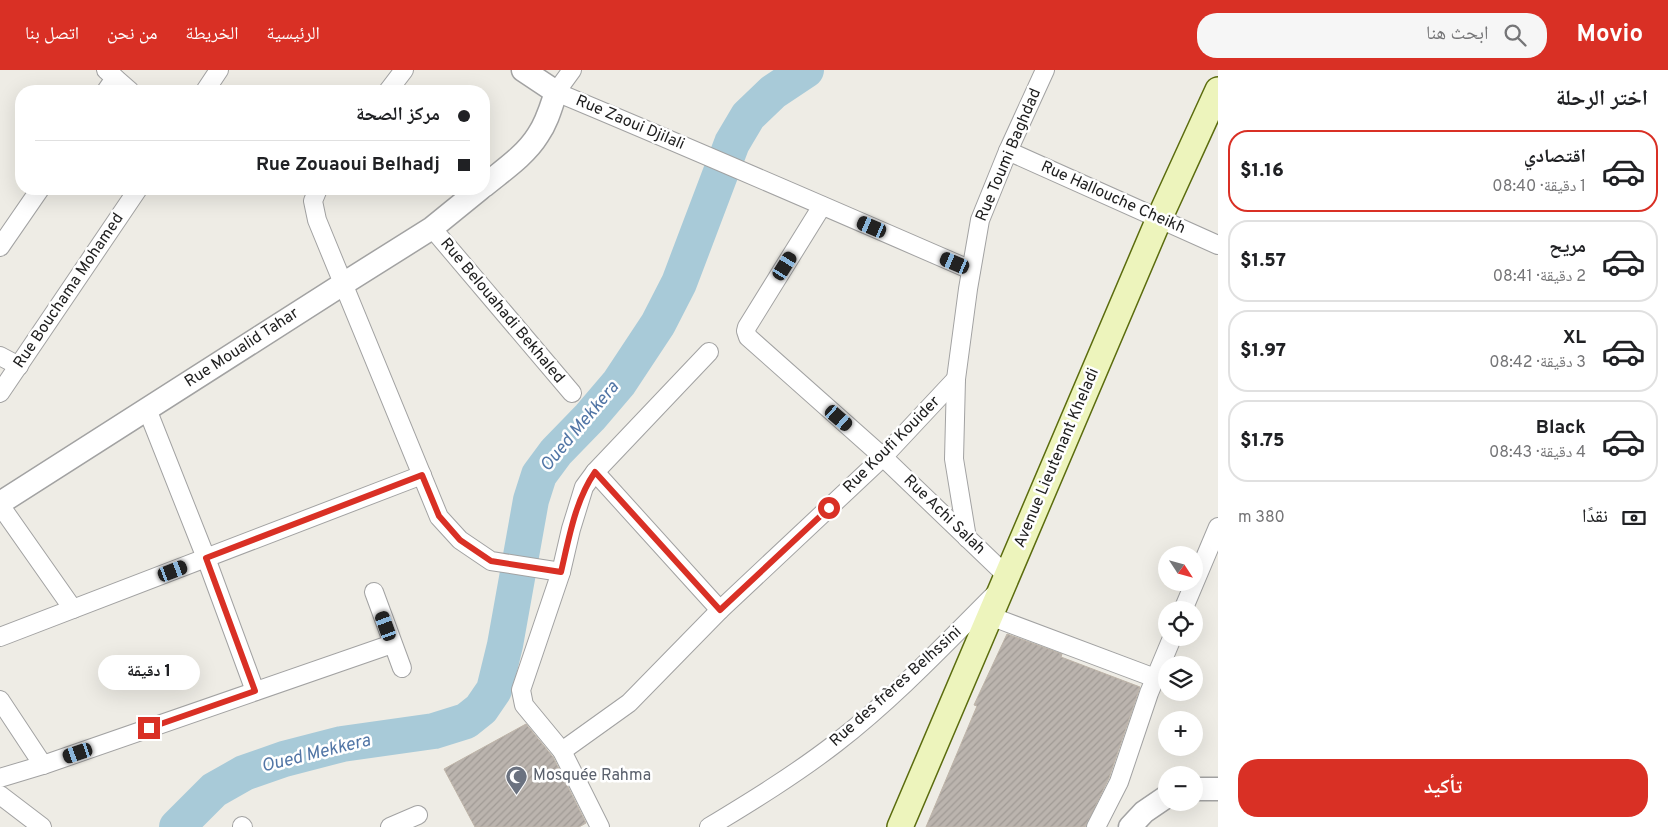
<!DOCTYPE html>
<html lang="ar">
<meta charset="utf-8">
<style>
:root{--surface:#fff;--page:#f6f6f6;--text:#202124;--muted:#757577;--line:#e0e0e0;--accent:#d93025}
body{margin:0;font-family:Overpass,"Noto Naskh Arabic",sans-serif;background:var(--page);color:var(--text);direction:rtl;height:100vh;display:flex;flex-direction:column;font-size:19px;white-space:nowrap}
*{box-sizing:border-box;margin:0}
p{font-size:16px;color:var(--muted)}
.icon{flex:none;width:28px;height:28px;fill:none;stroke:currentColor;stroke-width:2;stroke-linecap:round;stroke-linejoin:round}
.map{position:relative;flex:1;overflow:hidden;direction:ltr}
.details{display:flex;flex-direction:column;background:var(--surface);width:450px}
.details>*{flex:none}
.banner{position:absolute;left:15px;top:15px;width:475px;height:110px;border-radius:20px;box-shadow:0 5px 20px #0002;direction:rtl;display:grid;align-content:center;height:110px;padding:0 20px;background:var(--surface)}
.needle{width:32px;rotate:126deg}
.buttons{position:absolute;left:1158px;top:476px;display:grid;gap:10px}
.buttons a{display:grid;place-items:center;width:45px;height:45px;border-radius:50%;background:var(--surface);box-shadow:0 5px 20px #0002;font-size:25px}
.end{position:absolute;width:22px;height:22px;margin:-11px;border:6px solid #d93025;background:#fff;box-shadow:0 0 0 2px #fff}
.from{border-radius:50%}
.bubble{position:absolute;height:35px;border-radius:18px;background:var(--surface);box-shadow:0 5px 20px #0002;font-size:16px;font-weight:800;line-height:35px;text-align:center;direction:rtl}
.car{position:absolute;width:15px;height:30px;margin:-15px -8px;border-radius:6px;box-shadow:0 0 4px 1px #0007;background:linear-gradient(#222 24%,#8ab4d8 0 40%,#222 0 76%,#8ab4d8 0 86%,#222 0)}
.banner b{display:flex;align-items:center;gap:18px;height:48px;font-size:19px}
.banner b+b{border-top:1px solid var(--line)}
.banner i{width:12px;height:12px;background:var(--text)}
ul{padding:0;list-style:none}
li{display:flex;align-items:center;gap:15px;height:82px;margin:0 10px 8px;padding:0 10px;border:2px solid var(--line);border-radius:20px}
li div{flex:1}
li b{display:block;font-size:19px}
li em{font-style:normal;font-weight:800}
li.on{border-color:var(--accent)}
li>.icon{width:45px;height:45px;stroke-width:1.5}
h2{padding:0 20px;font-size:22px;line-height:60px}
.pay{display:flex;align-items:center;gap:12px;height:55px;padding:0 20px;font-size:19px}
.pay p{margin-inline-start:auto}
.button{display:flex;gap:10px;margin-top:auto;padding:10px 20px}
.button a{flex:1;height:58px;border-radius:20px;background:var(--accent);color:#fff;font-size:20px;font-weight:800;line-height:58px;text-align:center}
header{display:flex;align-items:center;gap:30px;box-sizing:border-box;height:70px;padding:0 25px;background:var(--accent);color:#fff}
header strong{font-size:24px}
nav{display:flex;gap:28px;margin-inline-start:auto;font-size:18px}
.search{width:350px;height:45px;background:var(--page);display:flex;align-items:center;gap:12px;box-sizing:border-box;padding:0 18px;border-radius:20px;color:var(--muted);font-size:19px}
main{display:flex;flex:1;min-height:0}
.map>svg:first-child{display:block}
</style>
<header>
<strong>Movio</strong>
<div class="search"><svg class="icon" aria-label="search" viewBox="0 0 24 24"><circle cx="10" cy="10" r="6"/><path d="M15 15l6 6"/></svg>ابحث هنا</div>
<nav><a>الرئيسية</a><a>الخريطة</a><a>من نحن</a><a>اتصل بنا</a></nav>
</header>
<main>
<section class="details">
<h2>اختر الرحلة</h2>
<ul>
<li class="on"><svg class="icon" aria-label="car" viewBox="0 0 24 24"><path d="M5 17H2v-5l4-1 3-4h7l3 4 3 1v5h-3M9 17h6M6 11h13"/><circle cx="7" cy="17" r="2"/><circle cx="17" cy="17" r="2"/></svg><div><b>اقتصادي</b><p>1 دقيقة · 08:40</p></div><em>$1.16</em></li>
<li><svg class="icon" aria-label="car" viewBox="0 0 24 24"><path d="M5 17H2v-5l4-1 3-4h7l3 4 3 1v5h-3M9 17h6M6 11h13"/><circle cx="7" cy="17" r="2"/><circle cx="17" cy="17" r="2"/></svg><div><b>مريح</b><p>2 دقيقة · 08:41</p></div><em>$1.57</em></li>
<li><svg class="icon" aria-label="car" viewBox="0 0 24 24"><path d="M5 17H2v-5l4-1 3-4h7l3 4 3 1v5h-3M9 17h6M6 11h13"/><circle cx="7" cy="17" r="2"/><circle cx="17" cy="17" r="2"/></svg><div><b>XL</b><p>3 دقيقة · 08:42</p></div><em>$1.97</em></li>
<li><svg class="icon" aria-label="car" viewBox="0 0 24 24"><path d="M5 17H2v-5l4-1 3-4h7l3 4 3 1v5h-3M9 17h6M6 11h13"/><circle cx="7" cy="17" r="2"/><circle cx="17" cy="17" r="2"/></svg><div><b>Black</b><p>4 دقيقة · 08:43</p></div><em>$1.75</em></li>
</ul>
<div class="pay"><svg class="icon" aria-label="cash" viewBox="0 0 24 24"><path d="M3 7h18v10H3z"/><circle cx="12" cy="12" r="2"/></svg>نقدًا<p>380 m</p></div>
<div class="button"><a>تأكيد</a></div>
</section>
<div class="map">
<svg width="1218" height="757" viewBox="0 0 1218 757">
<defs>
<pattern id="building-hatch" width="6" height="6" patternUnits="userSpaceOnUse" patternTransform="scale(1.25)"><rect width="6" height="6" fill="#bbb4ae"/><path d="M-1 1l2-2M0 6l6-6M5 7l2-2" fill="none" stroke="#a09a95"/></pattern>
</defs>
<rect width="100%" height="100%" fill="#eeece5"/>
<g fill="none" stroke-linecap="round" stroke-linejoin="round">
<path stroke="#a8cad8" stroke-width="36" d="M177,757L214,720L244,703L284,689L342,674L434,661L466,651L481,639L494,620L505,575L531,430L539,405L556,382L590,347L619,313L658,254L679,213L732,73L748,46L773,22L806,0"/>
</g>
<g fill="url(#building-hatch)" stroke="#beb4a8">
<path d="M1007,564L1062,584L1061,587L1140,617L1109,708L1085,757H926L977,636L974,635Z"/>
<path d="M526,654L553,687L586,753L579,757H475L444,699Z"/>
</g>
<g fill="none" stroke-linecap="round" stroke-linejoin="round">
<defs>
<g id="minor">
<path d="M106,0L130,21"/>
<path d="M572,0L556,22C695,80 833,140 971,200"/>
<path d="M106,21L115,8"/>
<path d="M205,21L219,0"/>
<path d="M388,21L404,0"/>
<path d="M1008,81L1218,175"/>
<path d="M318,119L313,131L317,150L439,447L460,470L491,491L561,502"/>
<path d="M822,136L747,257L746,261L748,267L883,387L1007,506"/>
<path d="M432,158L572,323"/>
<path d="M0,177L40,119"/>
<path d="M0,286L19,296"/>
<path d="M0,323L138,119"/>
<path d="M147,339L206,488L255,621"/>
<path d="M595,402L720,540"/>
<path d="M0,435L73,539"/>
<path d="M967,468L954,389L956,309L968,219L980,150L1008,81L1045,0"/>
<path d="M374,522L402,598"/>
<path d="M1183,540L1218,457"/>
<path d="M990,546L1155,608"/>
<path d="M0,567L422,405"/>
<path d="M0,630L43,695"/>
<path d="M562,681L629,633L720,540L883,387L956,309"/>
<path d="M0,708L43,695L392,574"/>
<path d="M0,725L42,757"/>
<path d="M242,756L243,757"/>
<path d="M390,757L418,745"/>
<path d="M600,757L562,681L524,635L521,620L561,502L571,459L584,417L595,402L709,282"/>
<path d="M709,757C752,731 796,704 836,673C893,629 943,576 994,525"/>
<path d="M1096,757L1119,712L1149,623L1172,568"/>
</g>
<g id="tertiary">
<path d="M484,116C502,101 525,86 538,65C547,52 551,37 556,22L523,0"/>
<path d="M0,433L343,214L432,158L480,119"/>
<path d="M1194,719H1218"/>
<path d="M1130,757L1144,742L1166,727"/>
</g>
<path id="secondary" d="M900,757L1159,149L1218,20"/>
</defs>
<use href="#minor" stroke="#a2a2a2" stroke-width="20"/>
<use href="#tertiary" stroke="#a2a2a2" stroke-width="25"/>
<use href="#secondary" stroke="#5b6c0e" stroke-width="28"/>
<use href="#minor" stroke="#fff" stroke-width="18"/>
<use href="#tertiary" stroke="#fff" stroke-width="22"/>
<use href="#secondary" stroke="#edf4bc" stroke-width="25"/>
</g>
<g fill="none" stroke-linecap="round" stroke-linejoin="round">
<path stroke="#d93025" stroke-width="6" d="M149,658L255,621L206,488L422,405L439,446L460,470L491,491L561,502C569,468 575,431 595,402L720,540L829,438"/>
</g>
<defs>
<symbol id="mosque-pin" viewBox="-11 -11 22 30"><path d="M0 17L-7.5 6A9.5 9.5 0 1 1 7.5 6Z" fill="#6b7280" stroke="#fff"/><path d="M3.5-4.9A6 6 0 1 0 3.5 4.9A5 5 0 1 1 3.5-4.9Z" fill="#fff"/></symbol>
</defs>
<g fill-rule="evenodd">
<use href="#mosque-pin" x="504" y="694" width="25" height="34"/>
</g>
<g text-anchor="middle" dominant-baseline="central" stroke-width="5" stroke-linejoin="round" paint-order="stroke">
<g font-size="16" fill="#1e1e1e" stroke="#fff">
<text transform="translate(630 53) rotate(23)">Rue Zaoui Djilali</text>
<text transform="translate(1009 85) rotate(-67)">Rue Toumi Baghdad</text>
<text transform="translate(1113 128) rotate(24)">Rue Hallouche Cheikh</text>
<text transform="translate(69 221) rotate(-56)">Rue Bouchama Mohamed</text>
<text transform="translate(502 241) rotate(50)">Rue Belouahadi Bekhaled</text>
<text transform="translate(242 278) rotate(-33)">Rue Moualid Tahar</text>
<text transform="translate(892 375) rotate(-45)">Rue Koufi Kouider</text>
<text transform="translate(1057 388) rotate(-67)">Avenue Lieutenant Kheladi</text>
<text transform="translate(944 445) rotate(44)">Rue Achi Salah</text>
<text transform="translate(896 617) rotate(-42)">Rue des frères Belhssini</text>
</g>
<g font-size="16" fill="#5b616d" stroke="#fff" text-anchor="start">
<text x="533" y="706">Mosquée Rahma</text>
</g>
<g font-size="18" font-style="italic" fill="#5276a6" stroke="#fff">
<text transform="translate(580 357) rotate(-50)">Oued Mekkera</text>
<text transform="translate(316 684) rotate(-14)">Oued Mekkera</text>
</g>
</g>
</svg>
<div class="buttons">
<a><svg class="needle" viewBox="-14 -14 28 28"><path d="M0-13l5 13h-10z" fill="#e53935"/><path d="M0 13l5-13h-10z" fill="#757577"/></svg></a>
<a><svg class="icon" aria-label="locate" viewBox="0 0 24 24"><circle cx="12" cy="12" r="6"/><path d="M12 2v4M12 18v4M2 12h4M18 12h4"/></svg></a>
<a><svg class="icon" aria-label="layers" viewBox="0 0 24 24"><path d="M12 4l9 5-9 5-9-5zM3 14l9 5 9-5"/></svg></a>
<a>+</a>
<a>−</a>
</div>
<i class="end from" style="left:829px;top:438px"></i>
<i class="end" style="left:149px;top:658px"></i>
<div class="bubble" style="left:98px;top:585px;width:102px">1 دقيقة</div>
<i class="car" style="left:872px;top:157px;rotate:293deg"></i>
<i class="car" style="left:955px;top:193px;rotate:293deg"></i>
<i class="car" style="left:785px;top:196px;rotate:32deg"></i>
<i class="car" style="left:839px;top:348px;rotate:131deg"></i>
<i class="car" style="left:173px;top:501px;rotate:69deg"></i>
<i class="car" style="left:386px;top:556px;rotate:340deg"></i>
<i class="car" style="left:78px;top:683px;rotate:251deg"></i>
<div class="banner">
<b><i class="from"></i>مركز الصحة</b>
<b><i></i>Rue Zouaoui Belhadj</b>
</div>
</div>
</main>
